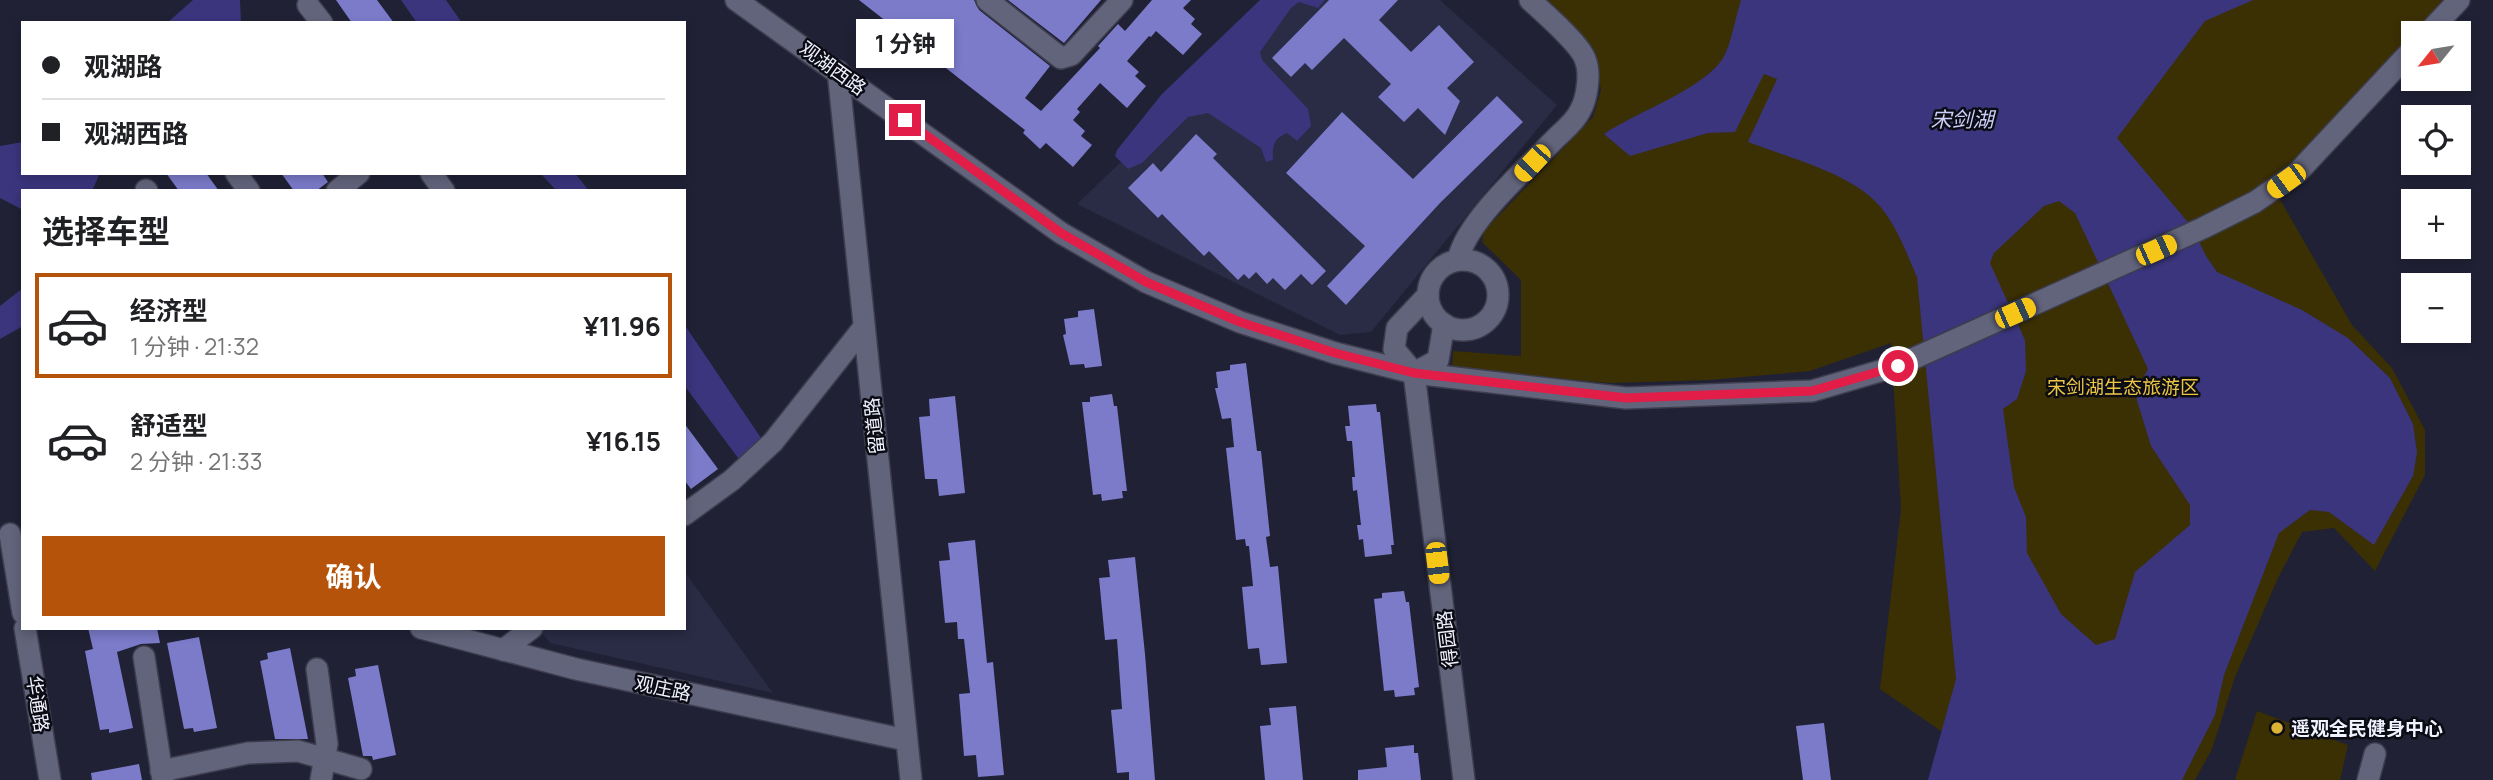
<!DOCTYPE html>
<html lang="zh">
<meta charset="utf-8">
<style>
:root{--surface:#fff;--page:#f2f2f2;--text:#202124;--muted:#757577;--line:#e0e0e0;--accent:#b45309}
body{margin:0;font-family:Manrope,"Noto Sans SC",sans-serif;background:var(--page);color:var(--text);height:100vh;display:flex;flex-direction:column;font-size:26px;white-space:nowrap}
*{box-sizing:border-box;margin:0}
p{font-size:23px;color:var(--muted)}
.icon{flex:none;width:38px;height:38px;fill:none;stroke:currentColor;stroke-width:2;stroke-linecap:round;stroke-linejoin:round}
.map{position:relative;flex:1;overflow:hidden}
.details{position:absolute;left:21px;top:189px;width:665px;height:441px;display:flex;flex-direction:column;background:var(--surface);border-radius:0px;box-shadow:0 4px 10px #0003}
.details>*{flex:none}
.top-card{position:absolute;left:21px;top:21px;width:665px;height:154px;border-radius:0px;box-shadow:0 4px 10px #0003;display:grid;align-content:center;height:154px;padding:0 21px;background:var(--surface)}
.needle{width:46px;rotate:240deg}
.buttons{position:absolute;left:2401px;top:21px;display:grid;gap:14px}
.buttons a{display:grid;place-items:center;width:70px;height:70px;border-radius:0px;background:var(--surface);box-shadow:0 4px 10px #0003;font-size:35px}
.end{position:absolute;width:32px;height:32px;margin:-16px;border:9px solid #e11d48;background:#fff;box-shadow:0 0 0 4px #fff}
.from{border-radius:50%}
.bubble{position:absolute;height:49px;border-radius:0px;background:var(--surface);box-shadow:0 4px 10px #0003;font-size:23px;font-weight:700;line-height:49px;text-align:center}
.car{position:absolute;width:21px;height:42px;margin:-21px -10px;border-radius:9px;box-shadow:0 0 5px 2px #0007;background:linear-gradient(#f5c518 24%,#345 0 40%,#f5c518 0 76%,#345 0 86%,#f5c518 0)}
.top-card b{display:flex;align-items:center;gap:24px;height:66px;font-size:26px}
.top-card b+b{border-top:2px solid var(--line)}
.top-card i{width:18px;height:18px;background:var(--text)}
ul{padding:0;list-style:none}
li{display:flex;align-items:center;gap:21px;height:105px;margin:0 14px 10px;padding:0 7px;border:4px solid transparent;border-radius:0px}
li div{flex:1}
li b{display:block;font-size:26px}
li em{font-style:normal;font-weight:700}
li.current{border-color:var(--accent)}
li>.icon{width:63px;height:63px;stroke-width:1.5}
h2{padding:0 21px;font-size:32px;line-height:84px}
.action{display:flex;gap:14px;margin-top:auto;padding:14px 21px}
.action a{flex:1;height:80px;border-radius:0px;background:var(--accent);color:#fff;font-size:28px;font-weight:700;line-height:80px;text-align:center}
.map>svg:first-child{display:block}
</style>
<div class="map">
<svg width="2493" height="780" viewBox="0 0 2493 780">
<rect width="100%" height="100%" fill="#202135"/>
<g fill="#2a2b45">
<path d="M1282,0H1440L1557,105L1371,332L1340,335L1077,204L1178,107Z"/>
<path d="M684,571L773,693L550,643L540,630L684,628Z"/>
</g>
<g fill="#3b2f04">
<path d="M1545,0H2444L2274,189L2352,325L2392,368L2425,430V475L2375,571L2334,528L2302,532L2278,578L2235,677L2212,749L2195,780H2012L1880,689L1901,509L1891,343L1810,371L1710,380L1610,383L1452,370L1453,351L1521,356V280L1482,242L1484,231L1593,117L1601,90L1594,49Z"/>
<path d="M2257,711L2348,745L2340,780H2235Z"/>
</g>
<g fill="#3a357d" fill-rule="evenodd">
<path d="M193,0H240L241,23H167Z"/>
<path d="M401,0H446L462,23H417Z"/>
<path d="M1260,0H1325L1318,8L1299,2L1291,8L1260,52L1262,60L1308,109L1311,126L1297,141L1287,133C1274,138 1272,146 1273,160L1266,162L1261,148L1208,113L1188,117L1142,163L1128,169L1115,156L1117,150L1162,94Z"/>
<path d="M1741,0H2253L2205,21L2117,138L2192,227L2206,256L2217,272L2302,310L2348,338L2390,378L2413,424L2417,453L2413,476L2374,545L2329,512L2310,510L2279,533L2224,675L2215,715L2182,780H1928L1956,679L1917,277C1906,252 1895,221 1875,201C1846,172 1787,157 1748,142L1777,79L1764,74L1735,132L1708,133L1630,156L1604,134C1636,112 1704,89 1723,58C1732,42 1735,18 1741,0ZM2059,201L2075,213L2148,369L2135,394L2151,446L2190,505V525L2135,572L2115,639L2096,645L2061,614L2027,553L2026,517L2014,487L2003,409L2017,399L2026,371L2025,340L1990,263L1994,253L2044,206Z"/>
<path d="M23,142V173H100L92,191H23V210L0,198V146Z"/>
<path d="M540,173H575L589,191H557Z"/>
<path d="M23,288V326L0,339V306Z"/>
<path d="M684,324L763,441L741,462L684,385Z"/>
</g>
<g fill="#7b7bca">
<path d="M336,0H377L394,23H352Z"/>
<path d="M859,0H974L979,10L1050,66L1025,98L1041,111L1100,48L1098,46L1118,24L1125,31L1152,0H1191L1183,8L1195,19L1191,24L1202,34L1183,55L1156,31L1151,37L1149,36L1127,61L1139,72L1135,76L1146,86L1127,108L1100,83L1077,109L1080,112L1073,120L1085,131L1081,136L1092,145L1073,167L1046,143L1040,149L1023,133L1025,130Z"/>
<path d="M1008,0H1101L1064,43Z"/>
<path d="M1329,0H1398L1379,20L1411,52L1439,25L1474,62L1447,88L1460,101L1445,135L1418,108L1404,122L1378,97L1391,84L1344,38L1312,70L1305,63L1291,77L1272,58Z"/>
<path d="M1497,96L1523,122L1440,203L1346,305L1327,286L1365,246L1286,173L1342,112L1413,179Z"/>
<path d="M1196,134L1217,154L1213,158L1326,271L1312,285L1301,274L1285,290L1273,278L1267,284L1256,272L1249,279L1244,274L1238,280L1209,251L1204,256L1162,214L1158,218L1128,188L1153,163L1161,172Z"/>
<path d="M166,173H206L219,191H179Z"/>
<path d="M281,173H322L328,182L316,191H294Z"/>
<path d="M1094,309L1102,366L1085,368L1084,364L1070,365L1063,335L1066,334L1064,319L1078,317V311Z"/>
<path d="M1246,363L1257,451H1261L1270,536L1266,537L1270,567L1278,566L1287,663L1261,665L1259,648L1248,649L1242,587L1253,586L1249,546H1246L1245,539L1236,540L1226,448L1234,447L1231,418L1222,419L1215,388H1218L1216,372L1230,370V365Z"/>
<path d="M1112,394L1114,406H1117L1127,491H1122L1123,498L1102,501L1101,494L1093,495L1082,402H1090V397Z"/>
<path d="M955,396L965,493L939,496L937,479H925L919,417L930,416L929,399Z"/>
<path d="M1376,404L1377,412H1380L1394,545H1391L1392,554L1365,557L1363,539L1359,540L1357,525H1361L1357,490L1353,491L1352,477H1355L1352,441H1347L1345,426H1350L1348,406Z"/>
<path d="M684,423L718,469L691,489L684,480Z"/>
<path d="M975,540L987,663L993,662L1004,775L978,777L976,755L964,756L959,694L970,693L964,639H958L957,622L945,623L939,561L950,560L948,543Z"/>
<path d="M1135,557L1145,654L1155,780H1129V772L1117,773L1111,710L1122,709L1117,639L1105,640L1099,578L1110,577L1108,560Z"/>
<path d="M1404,591L1406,602H1409L1419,687L1414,688L1415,695L1395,697L1394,690L1384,691L1374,599L1382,598V593Z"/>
<path d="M88,628H157L160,643L141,644L117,652L133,728L109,733V729L100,730L85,651L93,649Z"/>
<path d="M199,637L217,728L194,732L193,728L184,729L167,643Z"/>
<path d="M290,648L308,739H275L260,661L268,659L267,653Z"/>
<path d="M378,665L396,755L373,760L372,756H363L348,678L356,676L355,669Z"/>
<path d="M1296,706L1303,780H1265L1260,726L1271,725L1269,708Z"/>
<path d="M1824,723L1831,780H1803L1796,726Z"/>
<path d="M1414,745V753H1418L1421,780H1358V770L1387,767L1385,748Z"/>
<path d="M139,764L142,780H92L91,773Z"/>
</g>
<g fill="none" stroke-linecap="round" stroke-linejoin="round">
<defs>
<g id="minor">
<path d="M736,0L1061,233L1146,282L1240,322L1335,353L1414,373L1626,398L1812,391L1897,366L2203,228L2255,202L2298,172L2413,49"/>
<path d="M987,0L1061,58L1071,55L1122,0"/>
<path d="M308,5L322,23"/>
<path d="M2428,33L2459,0"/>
<path d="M838,71L911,780"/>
<path d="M236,173L249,191"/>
<path d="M431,173L444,191"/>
<path d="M146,190L147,191"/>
<path d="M337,191L359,173"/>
<path d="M1458,260C1466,221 1526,169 1555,139C1563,131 1575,122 1580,111C1587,99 1591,73 1585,59C1580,44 1543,12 1530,0"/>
<circle cx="1463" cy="295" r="35"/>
<path d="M1414,373L1464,780"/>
<path d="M1414,373L1394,349L1397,328L1428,295"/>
<path d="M1414,373L1438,360L1444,324"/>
<path d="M684,515L732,480L773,442L864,327"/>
<path d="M10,534L23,613"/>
<path d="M25,628L50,780"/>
<path d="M421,628L576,669L906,740"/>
<path d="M503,650L532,628"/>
<path d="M144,657L163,780"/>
<path d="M317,669L327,744L321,780"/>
<path d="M161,771L248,753L298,751L361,769"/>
<path d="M2368,780L2375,754"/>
</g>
</defs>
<use href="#minor" stroke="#3d3d4e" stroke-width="24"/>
<use href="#minor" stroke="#62647c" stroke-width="21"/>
</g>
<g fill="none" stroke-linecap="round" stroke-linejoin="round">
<path stroke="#e11d48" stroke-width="9" d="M905,120L1061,233L1146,282L1240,322L1335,353L1414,373L1626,398L1812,391L1898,366"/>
</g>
<circle fill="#d9b334" stroke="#0b0b14" stroke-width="2.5" cx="2277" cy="728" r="7"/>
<g text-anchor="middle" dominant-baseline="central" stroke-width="5" stroke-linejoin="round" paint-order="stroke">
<g font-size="19" fill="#f0f1ff" stroke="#0b0b14">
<text transform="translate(833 68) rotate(36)">观湖西路</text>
<text transform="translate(874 426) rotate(-96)">留道路</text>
<text transform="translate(1447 639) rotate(-97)">得园路</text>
<text transform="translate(663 688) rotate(12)">观庄路</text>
<text transform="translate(38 704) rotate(81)">华通路</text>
</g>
<g font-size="19" fill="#ecc545" stroke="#0b0b14">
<text x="2123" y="387">宋剑湖生态旅游区</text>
</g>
<g font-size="19" font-weight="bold" fill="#f0f1ff" stroke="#0b0b14" text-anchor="start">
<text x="2291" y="728">遥观全民健身中心</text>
</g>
<g font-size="21" font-style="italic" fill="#cdcffa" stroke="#0b0b14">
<text x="1962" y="119">宋剑湖</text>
</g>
</g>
</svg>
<div class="buttons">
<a><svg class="needle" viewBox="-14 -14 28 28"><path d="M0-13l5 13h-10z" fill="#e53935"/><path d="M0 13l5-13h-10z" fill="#757577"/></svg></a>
<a><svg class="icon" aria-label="locate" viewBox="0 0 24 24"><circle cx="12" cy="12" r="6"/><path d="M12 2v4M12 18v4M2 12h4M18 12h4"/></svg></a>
<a>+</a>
<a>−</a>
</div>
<i class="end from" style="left:1898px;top:366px"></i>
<i class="end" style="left:905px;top:120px"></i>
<div class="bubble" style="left:856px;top:19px;width:98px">1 分钟</div>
<i class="car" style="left:1532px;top:163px;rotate:223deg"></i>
<i class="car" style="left:2286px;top:181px;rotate:234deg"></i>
<i class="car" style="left:2156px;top:250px;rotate:66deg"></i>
<i class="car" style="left:2015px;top:313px;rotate:66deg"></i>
<i class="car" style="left:1437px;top:563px;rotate:173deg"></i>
<div class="top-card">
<b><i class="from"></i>观湖路</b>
<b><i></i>观湖西路</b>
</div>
<section class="details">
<h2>选择车型</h2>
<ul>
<li class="current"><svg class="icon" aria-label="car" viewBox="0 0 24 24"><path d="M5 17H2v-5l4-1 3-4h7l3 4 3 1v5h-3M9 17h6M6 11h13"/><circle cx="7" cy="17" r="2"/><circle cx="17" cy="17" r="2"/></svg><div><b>经济型</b><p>1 分钟 · 21:32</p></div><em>¥11.96</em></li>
<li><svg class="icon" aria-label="car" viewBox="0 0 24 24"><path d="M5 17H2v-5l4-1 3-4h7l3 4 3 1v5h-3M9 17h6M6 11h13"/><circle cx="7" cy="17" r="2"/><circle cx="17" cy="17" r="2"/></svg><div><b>舒适型</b><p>2 分钟 · 21:33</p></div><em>¥16.15</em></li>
</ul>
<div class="action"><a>确认</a></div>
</section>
</div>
